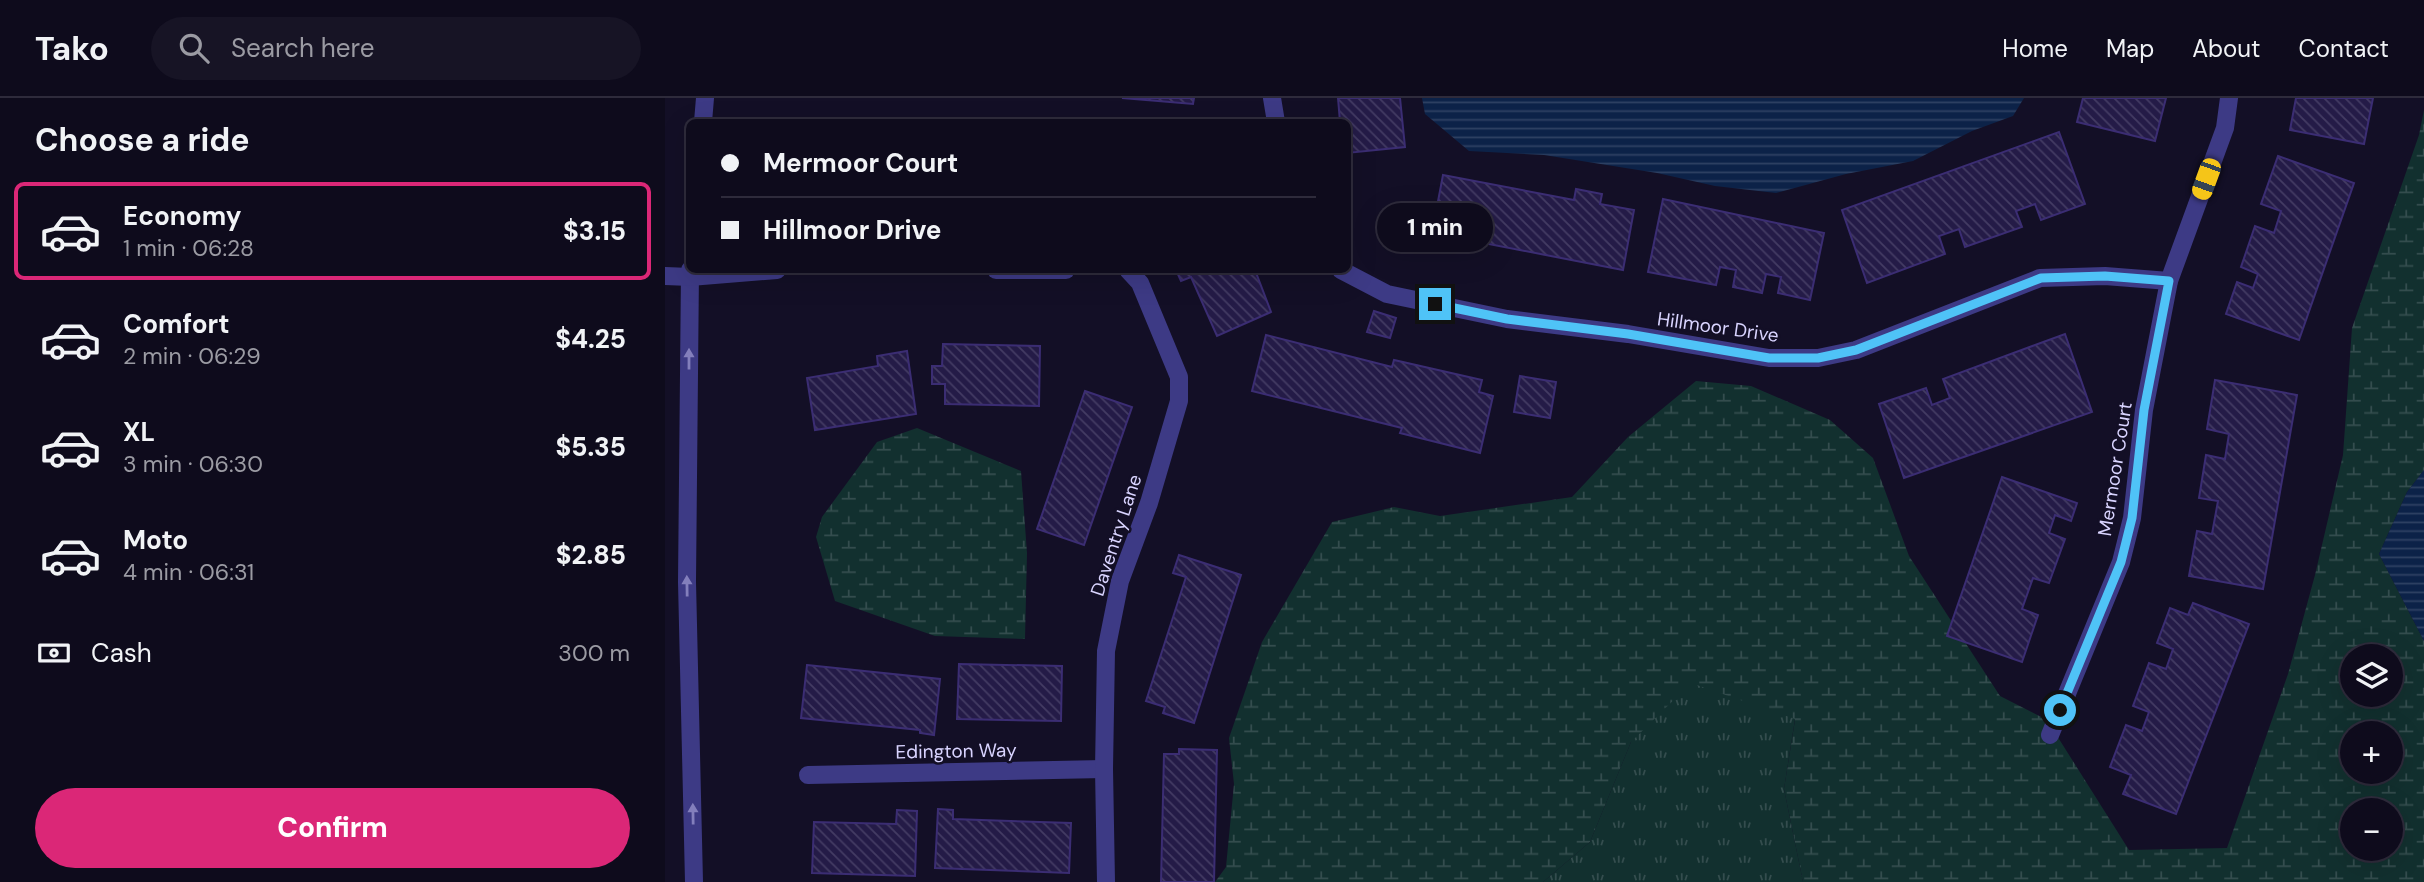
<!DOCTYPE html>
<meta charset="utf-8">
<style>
:root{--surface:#0e0b1c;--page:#171425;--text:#f1f3f6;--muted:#9b9ba3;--line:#2e2b3b;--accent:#db2777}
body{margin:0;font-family:"DM Sans",sans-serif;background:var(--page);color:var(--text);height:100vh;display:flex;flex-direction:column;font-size:26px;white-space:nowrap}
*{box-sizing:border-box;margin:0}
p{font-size:23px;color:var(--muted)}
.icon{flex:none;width:38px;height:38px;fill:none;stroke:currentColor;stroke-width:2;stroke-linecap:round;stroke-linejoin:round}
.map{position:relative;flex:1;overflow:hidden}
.panel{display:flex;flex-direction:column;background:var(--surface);width:665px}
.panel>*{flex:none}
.hud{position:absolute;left:21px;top:21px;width:665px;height:154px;border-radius:10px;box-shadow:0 7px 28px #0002,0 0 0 2px var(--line);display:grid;align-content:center;height:154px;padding:0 35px;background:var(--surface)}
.buttons{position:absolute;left:1675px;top:546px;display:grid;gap:14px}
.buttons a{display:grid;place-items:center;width:63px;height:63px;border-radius:50%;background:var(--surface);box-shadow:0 7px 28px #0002,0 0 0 2px var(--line);font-size:35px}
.end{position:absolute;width:32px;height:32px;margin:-16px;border:9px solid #4fc3f7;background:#111;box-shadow:0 0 0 4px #111}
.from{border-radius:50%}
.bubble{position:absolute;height:49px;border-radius:24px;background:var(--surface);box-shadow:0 7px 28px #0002,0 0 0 2px var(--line);font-size:23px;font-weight:800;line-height:49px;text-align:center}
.car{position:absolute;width:21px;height:42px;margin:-21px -10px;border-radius:9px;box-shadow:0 0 5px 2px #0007;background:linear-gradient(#f5c518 24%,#345 0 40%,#f5c518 0 76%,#345 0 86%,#f5c518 0)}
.hud b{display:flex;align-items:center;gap:24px;height:66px;font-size:26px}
.hud b+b{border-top:2px solid var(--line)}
.hud i{width:18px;height:18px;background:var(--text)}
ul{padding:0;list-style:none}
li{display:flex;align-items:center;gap:21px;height:98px;margin:0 14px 10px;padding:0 21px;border:4px solid transparent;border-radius:10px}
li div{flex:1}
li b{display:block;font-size:26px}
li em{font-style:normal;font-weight:800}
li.selected{border-color:var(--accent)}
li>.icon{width:63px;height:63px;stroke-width:1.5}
h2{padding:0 35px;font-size:32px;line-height:84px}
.pay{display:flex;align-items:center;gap:18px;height:77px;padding:0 35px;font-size:26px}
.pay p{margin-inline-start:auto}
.cta{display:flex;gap:14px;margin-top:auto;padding:14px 35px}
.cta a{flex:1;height:80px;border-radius:42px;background:var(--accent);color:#fff;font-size:28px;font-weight:800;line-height:80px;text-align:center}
header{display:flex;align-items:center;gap:42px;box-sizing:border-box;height:98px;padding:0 35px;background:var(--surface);border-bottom:2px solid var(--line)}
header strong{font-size:33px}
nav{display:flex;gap:38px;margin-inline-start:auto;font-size:24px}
.search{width:490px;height:63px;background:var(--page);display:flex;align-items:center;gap:18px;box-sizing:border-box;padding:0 24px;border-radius:38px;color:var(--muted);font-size:26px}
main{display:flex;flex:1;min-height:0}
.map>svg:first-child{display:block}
</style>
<header>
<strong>Tako</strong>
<div class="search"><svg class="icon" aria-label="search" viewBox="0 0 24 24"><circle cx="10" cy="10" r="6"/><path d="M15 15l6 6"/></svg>Search here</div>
<nav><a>Home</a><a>Map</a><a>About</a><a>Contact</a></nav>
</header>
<main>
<section class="panel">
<h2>Choose a ride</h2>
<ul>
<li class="selected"><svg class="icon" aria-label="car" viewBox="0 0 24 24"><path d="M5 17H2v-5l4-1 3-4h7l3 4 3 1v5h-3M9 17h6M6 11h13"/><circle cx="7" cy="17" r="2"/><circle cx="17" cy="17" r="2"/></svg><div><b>Economy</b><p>1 min · 06:28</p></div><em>$3.15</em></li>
<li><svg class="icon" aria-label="car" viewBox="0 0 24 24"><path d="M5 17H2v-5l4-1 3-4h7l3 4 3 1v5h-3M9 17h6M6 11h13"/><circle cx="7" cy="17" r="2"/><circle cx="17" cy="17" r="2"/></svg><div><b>Comfort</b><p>2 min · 06:29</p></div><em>$4.25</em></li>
<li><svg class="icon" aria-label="car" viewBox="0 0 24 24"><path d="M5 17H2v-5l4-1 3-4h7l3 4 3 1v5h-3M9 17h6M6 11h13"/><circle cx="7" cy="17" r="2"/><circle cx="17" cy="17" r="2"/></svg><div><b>XL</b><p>3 min · 06:30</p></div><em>$5.35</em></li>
<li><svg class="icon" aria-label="car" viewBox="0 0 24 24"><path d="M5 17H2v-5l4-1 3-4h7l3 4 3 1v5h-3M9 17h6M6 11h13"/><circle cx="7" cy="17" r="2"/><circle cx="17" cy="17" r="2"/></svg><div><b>Moto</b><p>4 min · 06:31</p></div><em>$2.85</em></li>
</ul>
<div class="pay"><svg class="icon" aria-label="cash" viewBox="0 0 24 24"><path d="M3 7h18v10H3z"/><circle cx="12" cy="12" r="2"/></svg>Cash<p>300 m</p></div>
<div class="cta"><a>Confirm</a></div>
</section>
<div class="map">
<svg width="1759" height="784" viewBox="0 0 1759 784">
<defs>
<pattern id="wetland-marsh" width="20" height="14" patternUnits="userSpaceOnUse" patternTransform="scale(1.75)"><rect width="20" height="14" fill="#12302f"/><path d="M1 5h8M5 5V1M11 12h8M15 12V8" fill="none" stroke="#344d4e"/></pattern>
<pattern id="park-tufts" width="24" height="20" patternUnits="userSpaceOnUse" patternTransform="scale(1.75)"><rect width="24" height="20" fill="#12302f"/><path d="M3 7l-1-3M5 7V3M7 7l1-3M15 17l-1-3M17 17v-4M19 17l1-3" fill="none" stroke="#344d4e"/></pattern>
<pattern id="water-rules" width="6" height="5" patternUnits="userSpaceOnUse" patternTransform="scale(1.75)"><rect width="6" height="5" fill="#0c2248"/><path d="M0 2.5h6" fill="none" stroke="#2f4163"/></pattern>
<pattern id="building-back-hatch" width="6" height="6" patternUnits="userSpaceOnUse" patternTransform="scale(1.75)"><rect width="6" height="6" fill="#241b47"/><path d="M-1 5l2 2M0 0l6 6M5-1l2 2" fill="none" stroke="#433b63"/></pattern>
</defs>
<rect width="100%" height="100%" fill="#130f26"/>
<g fill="url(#wetland-marsh)" fill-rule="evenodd">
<path d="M1759,12V372L1742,394L1714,456L1759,543V784H1138L1119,691L1130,622L966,644L925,744L878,784H550L561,769L569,686L564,640L597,544L667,424L729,409L775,418L907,399L963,339L1031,283L1086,288L1165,322L1208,360L1244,458L1335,598L1382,622L1464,752L1562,750L1623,576L1650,477L1678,357L1687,230L1754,37ZM1687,558H1726V597H1687ZM1687,635H1726V674H1687ZM1687,712H1726V751H1687Z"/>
<path d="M252,330L356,373L362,455L360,541L270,538L170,503L151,439L157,419L212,344Z"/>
</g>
<path fill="url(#park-tufts)" d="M1026,585L1130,621L1119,691L1138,784H878L925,744L966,644Z"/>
<g fill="url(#water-rules)">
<path d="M757,0H1359L1348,18L1307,33L1248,63L1181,76L1111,95L1050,88L992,75L879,57L804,53L760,16Z"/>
<path d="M1759,372V543L1714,456L1742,394Z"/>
</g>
<g fill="url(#building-back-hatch)" stroke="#3b2d73" stroke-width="2">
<path d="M457,0H529L528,6Z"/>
<path d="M673,0H735L740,49L682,55V24H675Z"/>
<path d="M1418,0H1501L1490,43L1412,24Z"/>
<path d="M1631,0H1708L1699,46L1625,32Z"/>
<path d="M1394,34L1420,106L1376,122L1370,106L1351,113L1357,129L1300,149L1294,131L1274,138L1280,156L1202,185L1177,112Z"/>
<path d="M1613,58L1689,85L1634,242L1561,216L1572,184L1588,190L1593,176L1576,169L1590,128L1609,135L1616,113L1596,106Z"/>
<path d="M778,77L909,102L911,91L937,96L935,106L969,112L958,172L767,135Z"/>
<path d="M998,101L1159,135L1145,202L1113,195L1116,179L1101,176L1097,195L1068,189L1071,172L1055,169L1051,187L983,174Z"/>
<path d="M511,172H590L606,214L552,238L526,179L516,183Z"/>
<path d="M709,213L731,220L725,240L702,234Z"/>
<path d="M1400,236L1427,314L1239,380L1214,306L1261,290L1267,307L1285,300L1278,281Z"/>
<path d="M601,237L727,269L729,262L817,282L814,294L828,298L815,355L735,335L737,330L587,293Z"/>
<path d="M278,246L375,248L374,308L280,306V286H267V268H277Z"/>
<path d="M242,253L251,316L150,332L142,280L213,268L212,258Z"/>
<path d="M855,278L891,284L885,320L849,314Z"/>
<path d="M1550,282L1632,297L1598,491L1524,478L1532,433L1547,436L1553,403L1534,400L1541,357L1560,361L1564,336L1542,331Z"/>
<path d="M420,293L467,309L419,447L372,431Z"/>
<path d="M1337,379L1412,405L1406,423L1390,417L1384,435L1400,441L1384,485L1368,480L1357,511L1373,517L1357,564L1282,538Z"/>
<path d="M514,457L576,477L529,625L498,615L500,609L481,603L521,479L508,475Z"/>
<path d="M1528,505L1584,526L1511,716L1458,696L1466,677L1445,669L1461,627L1477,633L1484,614L1468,608L1484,565L1501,571L1508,551L1492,545L1505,510L1523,517Z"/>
<path d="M294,566L397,568L396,623L292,621Z"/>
<path d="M142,567L275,581L269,637L255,635V632L136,620Z"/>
<path d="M514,651L552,652L549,784H496L499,656H514Z"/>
<path d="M273,711L288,712V721L406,725L404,775L270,770Z"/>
<path d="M232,712L252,713L250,778L147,775L149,724L231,726Z"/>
</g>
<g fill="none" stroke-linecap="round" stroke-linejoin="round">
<g stroke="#3d3a85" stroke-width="18">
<path d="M607,0L611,24"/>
<path d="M38,24L40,0"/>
<path d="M25,172L22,484L29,784"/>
<path d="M331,172H401"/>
<path d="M676,172L722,196L842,221L963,236L1104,260H1153L1191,252L1375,180L1440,178L1504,183"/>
<path d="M0,178L25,179L112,172"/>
<path d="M1385,637L1456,464L1467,420L1479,312L1504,183L1560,30L1564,0"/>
<path d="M143,677L439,671"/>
<path d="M441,784L439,671L441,553L455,483L484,405L514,303V279L475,185L463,172"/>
</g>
</g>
<defs><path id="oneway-solid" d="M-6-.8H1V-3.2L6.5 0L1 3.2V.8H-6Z" transform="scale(1.75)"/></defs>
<g fill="#837fbc">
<use href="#oneway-solid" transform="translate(24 261) rotate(-90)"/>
<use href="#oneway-solid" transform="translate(22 488) rotate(-91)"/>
<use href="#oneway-solid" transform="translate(28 716) rotate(-91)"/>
</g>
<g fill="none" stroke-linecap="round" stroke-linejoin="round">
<path stroke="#4fc3f7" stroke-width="9" d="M770,206L842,221L963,236L1104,260H1153L1191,252L1376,180L1440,178L1504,183L1479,312L1467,420L1456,464L1395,612"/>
</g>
<g text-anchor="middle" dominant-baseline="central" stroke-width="5" stroke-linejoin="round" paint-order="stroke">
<g font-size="19" fill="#d9d4ff" stroke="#130f26">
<text transform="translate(1053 229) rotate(8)">Hillmoor Drive</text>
<text transform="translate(1450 371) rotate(-81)">Mermoor Court</text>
<text transform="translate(451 437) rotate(-72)">Daventry Lane</text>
<text transform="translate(291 653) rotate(-1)">Edington Way</text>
</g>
</g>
</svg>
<div class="buttons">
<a><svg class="icon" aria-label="layers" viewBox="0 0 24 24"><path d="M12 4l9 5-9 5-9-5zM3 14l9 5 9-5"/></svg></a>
<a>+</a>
<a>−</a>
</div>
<i class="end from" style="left:1395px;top:612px"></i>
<i class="end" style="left:770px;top:206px"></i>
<div class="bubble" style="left:712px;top:105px;width:116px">1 min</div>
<i class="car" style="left:1541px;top:81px;rotate:200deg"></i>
<div class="hud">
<b><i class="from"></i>Mermoor Court</b>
<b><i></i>Hillmoor Drive</b>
</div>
</div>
</main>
